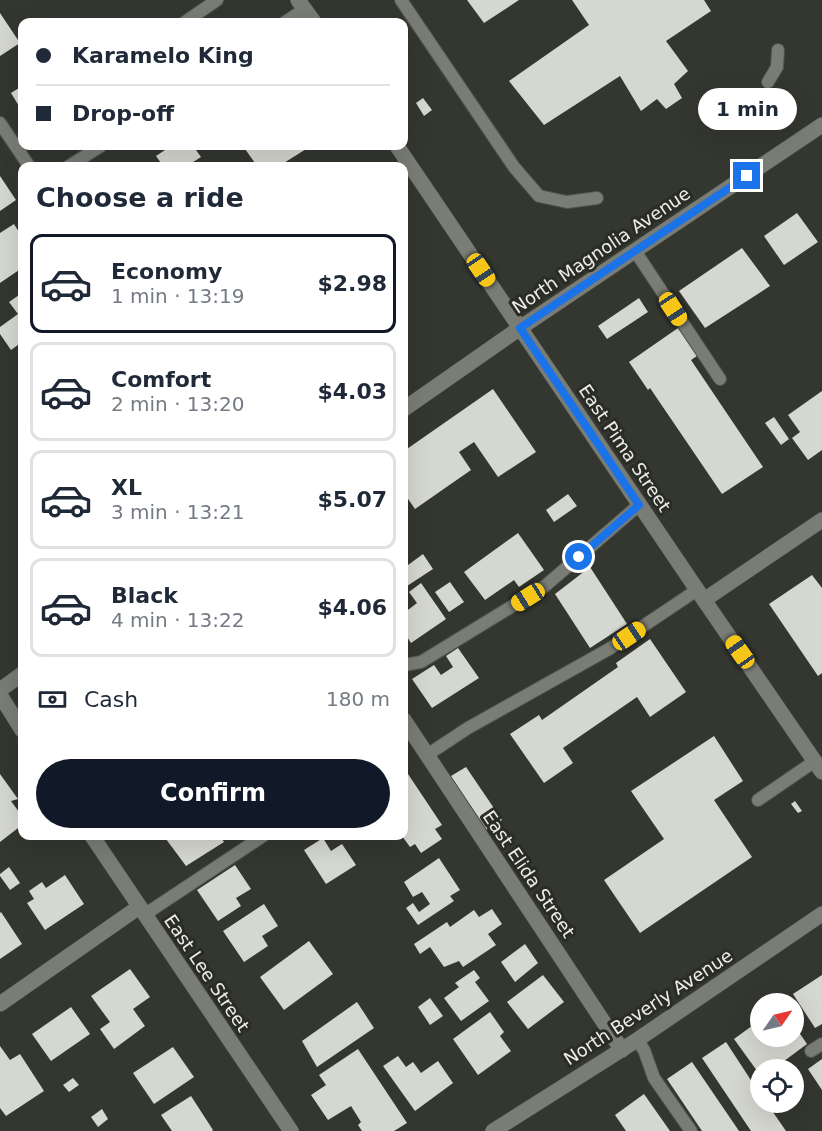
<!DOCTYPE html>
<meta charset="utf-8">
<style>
:root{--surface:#fff;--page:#f2f2f3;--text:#1f2937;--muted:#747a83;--line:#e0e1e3;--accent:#111827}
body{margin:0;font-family:"DejaVu Sans",sans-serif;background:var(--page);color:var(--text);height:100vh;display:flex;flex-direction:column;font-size:22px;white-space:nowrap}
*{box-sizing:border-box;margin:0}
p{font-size:20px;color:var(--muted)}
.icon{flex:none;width:33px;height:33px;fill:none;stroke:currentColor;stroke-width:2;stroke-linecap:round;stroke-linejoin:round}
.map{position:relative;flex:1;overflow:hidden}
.side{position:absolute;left:18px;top:162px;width:390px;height:678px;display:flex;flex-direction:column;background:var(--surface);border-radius:12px;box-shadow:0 6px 24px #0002}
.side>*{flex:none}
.banner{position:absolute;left:18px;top:18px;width:390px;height:132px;border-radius:12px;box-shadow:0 6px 24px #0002;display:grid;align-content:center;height:132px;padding:0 18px;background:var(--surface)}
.needle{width:39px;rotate:56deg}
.fabs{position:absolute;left:750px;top:993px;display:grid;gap:12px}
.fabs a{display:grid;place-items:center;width:54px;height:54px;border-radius:50%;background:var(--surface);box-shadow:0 6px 24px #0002;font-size:30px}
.end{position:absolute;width:27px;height:27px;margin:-14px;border:8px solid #1a73e8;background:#fff;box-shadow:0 0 0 3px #fff}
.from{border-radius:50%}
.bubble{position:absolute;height:42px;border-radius:21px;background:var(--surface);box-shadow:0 6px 24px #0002;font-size:20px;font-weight:600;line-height:42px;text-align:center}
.car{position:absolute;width:18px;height:36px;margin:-18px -9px;border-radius:8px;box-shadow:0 0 4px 2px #0007;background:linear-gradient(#f5c518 24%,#345 0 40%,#f5c518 0 76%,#345 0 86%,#f5c518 0)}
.banner b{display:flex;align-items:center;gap:21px;height:57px;font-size:22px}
.banner b+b{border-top:2px solid var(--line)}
.banner i{width:15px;height:15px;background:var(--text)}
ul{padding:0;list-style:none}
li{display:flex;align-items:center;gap:18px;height:99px;margin:0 12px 9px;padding:0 6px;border:3px solid var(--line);border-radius:12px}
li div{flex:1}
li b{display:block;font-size:22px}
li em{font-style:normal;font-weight:600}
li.active{border-color:var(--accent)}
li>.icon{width:54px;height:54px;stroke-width:1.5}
h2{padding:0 18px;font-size:27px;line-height:72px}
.pay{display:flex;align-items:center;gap:15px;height:66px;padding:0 18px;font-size:22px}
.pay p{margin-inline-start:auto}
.cta{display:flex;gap:12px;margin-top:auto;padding:12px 18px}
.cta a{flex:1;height:69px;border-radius:36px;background:var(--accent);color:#fff;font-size:24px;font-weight:600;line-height:69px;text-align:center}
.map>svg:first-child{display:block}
</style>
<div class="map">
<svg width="822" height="1131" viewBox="0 0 822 1131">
<rect width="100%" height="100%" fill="#343630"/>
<g fill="#d5d8d0">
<path d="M467,0H519L484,23Z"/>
<path d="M572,0H704L711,11L666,41L688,71L674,84L682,98L666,109L657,99L641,111L620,76L544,125L509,81L589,25Z"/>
<path d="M0,13L20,43L0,56Z"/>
<path d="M22,86V111L11,93Z"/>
<path d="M423,98L432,110L424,116L416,103Z"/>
<path d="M171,146H193L201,157L187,166H163L156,156Z"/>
<path d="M243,146H311L279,166H257Z"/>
<path d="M0,176L16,200L0,211Z"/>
<path d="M797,213L818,242L784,265L764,236Z"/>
<path d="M14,224L22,237V249L19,252L22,257V268L0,283V233Z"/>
<path d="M742,248L770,286L705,328L679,291Z"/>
<path d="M22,293V342L11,350L0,334V327L18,314L9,302Z"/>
<path d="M639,298L648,312L607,339L598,326Z"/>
<path d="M678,328L697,356L691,360L763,467L722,494L650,388L648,390L629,362Z"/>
<path d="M493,389L536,452L498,477L474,442L459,452L471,470L415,509L406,496L404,498V451Z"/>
<path d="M822,391V450L808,460L792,438L800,432L788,415Z"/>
<path d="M774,417L789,439L781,445L765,423Z"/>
<path d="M568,494L577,506L554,522L546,510Z"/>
<path d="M518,533L544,570L519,587L514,580L485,600L464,572Z"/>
<path d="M423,554L433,569L404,588V568Z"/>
<path d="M590,567L627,624L590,648L555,594Z"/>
<path d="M812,575L822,588V673L818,676L769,604Z"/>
<path d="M450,582L464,602L449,612L435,592Z"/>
<path d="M421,583L446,619L411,643L404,632V613L417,603L409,592Z"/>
<path d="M650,639L686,692L650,717L637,697L563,748L573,763L544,783L510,734L539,715L542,720L618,667L616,663Z"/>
<path d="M458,648L479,678L432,708L412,679L434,665L441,675L453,667L446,656Z"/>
<path d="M714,736L743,781L714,800L752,857L640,933L604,880L664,839L631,791Z"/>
<path d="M466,767L502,820L487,830L451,776Z"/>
<path d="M404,768L442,825L435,829L442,839L421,853L415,844L410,847L402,836H404Z"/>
<path d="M0,774L18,799L11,801L22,816V825L0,842Z"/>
<path d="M795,801L802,811L798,813L791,804Z"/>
<path d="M171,836H220L224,842L186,866L166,839Z"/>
<path d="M323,838L331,851L342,844L356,865L326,884L304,850Z"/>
<path d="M439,858L460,890L450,896L454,901L418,925L406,908L413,903L419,912L430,904L422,892L413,897L404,882Z"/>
<path d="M235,865L251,889L236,898L241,906L218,921L197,890Z"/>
<path d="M9,867L20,883L10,890L0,876V874Z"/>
<path d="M65,875L84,904L45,930L27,903L34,899L29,891L42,882L46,888Z"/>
<path d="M264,904L278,926L262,936L268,946L244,962L223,931Z"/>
<path d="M492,909L502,924L488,934L496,945L463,967L459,961L444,967L430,947L420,954L414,944L447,922L450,927L474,910L479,917Z"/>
<path d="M1,912L22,944L0,959V913Z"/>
<path d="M309,941L333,974L284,1010L260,977Z"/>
<path d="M525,944L538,963L515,982L501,962Z"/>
<path d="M130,969L150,997L133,1009L145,1026L114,1049L100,1029L110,1022L91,996Z"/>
<path d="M474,970L480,978L475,982L489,1001L461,1021L444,998L459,987L455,983Z"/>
<path d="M543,975L564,1002L528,1029L507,1002Z"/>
<path d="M822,975V1024L815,1028L793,994Z"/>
<path d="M430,998L443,1016L430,1025L418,1007Z"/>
<path d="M357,1002L374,1028L317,1067L302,1041Z"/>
<path d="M71,1007L90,1034L51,1061L32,1034Z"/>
<path d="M490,1012L504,1032L500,1036L511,1051L478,1075L453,1039Z"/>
<path d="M760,1020V1036H794V1025L807,1044L772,1070H760V1075L734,1039Z"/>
<path d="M726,1042L760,1094V1102H766L786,1131H751L702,1058Z"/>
<path d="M0,1046L10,1060L20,1054L44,1091L6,1116L0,1108Z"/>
<path d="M173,1047L194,1077L154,1104L133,1073Z"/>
<path d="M358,1049L407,1123L394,1131H362L358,1125L361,1122L351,1106L328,1120L311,1095L326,1085L319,1075Z"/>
<path d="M398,1056L406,1067L413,1062L421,1073L438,1061L453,1083L415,1111L383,1066Z"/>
<path d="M822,1059V1090L808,1069Z"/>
<path d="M692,1062L739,1131H702L667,1079Z"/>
<path d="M73,1078L79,1085L69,1092L63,1085Z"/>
<path d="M644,1094L670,1131H626L615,1115Z"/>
<path d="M191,1096L213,1130L212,1131H172L161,1115Z"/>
<path d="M102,1109L108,1119L98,1127L91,1117Z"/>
</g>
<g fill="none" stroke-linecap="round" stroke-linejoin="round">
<defs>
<g id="service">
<path d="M401,0L514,167L539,196L567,202L597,198"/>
<path d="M185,22L217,0"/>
<path d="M285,22L305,9"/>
<path d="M768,82L777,67L778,50"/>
<path d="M0,123L29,166"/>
<path d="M69,166L101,146"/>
<path d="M635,251L720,379"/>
<path d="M404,665L421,662L545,586L639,505"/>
<path d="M427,755L468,728L609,649L697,590"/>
<path d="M758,800L815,761"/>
<path d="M144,915L263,836"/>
<path d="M637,1040L644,1050L654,1078L691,1131"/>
<path d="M811,1051L822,1044"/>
</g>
<g id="minor">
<path d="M404,409L520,328L822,125"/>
<path d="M704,600L822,520"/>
<path d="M0,690L22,674"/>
<path d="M0,695L22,730"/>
<path d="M404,720L622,1050"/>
<path d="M92,836L291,1131"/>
<path d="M0,1004L139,907"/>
<path d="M493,1131L637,1040L822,914"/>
</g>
<g id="tertiary">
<path d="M298,0L314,22"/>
<path d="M397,146L704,600L822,772"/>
</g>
</defs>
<use href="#service" stroke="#52544e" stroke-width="14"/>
<use href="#minor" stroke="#52544e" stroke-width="16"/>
<use href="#tertiary" stroke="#52544e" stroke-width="16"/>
<use href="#service" stroke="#7a7d76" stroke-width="12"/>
<use href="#minor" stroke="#7a7d76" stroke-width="15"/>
<use href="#tertiary" stroke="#7a7d76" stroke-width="15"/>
</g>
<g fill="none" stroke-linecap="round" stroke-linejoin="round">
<path stroke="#1a73e8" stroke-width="8" d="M579,557L639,505L520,328L747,176"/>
</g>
<g text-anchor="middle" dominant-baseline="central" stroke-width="6" stroke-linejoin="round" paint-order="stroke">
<g font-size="18" fill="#ecede9" stroke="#2a2c26">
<text transform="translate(601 250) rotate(-34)">North Magnolia Avenue</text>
<text transform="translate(625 448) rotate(56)">East Pima Street</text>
<text transform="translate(529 874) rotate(56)">East Elida Street</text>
<text transform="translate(207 973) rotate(56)">East Lee Street</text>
<text transform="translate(648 1007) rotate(-33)">North Beverly Avenue</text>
</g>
</g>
</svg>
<div class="fabs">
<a><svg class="needle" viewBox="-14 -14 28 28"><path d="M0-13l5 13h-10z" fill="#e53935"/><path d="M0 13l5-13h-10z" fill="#747a83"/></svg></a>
<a><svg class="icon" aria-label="locate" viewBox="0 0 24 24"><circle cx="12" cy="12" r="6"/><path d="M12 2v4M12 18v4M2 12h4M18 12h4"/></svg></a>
</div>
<i class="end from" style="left:579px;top:557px"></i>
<i class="end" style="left:747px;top:176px"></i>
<div class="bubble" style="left:698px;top:88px;width:99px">1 min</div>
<i class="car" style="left:481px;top:270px;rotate:146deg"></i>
<i class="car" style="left:673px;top:309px;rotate:147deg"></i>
<i class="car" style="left:528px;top:597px;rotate:238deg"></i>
<i class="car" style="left:629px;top:636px;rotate:56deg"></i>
<i class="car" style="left:740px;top:652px;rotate:325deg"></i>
<div class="banner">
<b><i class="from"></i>Karamelo King</b>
<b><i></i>Drop-off</b>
</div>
<section class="side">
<h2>Choose a ride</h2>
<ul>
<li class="active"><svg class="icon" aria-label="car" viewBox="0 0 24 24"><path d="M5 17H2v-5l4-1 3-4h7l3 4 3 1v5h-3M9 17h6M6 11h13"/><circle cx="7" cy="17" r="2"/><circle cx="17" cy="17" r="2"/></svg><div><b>Economy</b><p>1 min · 13:19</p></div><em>$2.98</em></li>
<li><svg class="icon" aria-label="car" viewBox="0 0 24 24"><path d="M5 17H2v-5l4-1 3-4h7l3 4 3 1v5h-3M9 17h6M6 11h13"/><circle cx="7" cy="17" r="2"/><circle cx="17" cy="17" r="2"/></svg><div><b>Comfort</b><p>2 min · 13:20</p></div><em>$4.03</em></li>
<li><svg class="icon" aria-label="car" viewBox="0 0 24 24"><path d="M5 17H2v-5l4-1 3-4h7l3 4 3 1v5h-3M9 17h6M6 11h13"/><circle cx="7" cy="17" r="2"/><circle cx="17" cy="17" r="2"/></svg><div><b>XL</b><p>3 min · 13:21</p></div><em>$5.07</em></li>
<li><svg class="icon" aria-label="car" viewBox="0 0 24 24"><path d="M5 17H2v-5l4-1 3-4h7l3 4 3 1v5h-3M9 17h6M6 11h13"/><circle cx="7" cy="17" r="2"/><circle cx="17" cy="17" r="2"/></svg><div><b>Black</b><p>4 min · 13:22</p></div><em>$4.06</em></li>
</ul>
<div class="pay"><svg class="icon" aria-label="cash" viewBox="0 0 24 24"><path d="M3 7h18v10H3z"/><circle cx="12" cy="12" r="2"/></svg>Cash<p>180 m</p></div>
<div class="cta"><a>Confirm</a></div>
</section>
</div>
